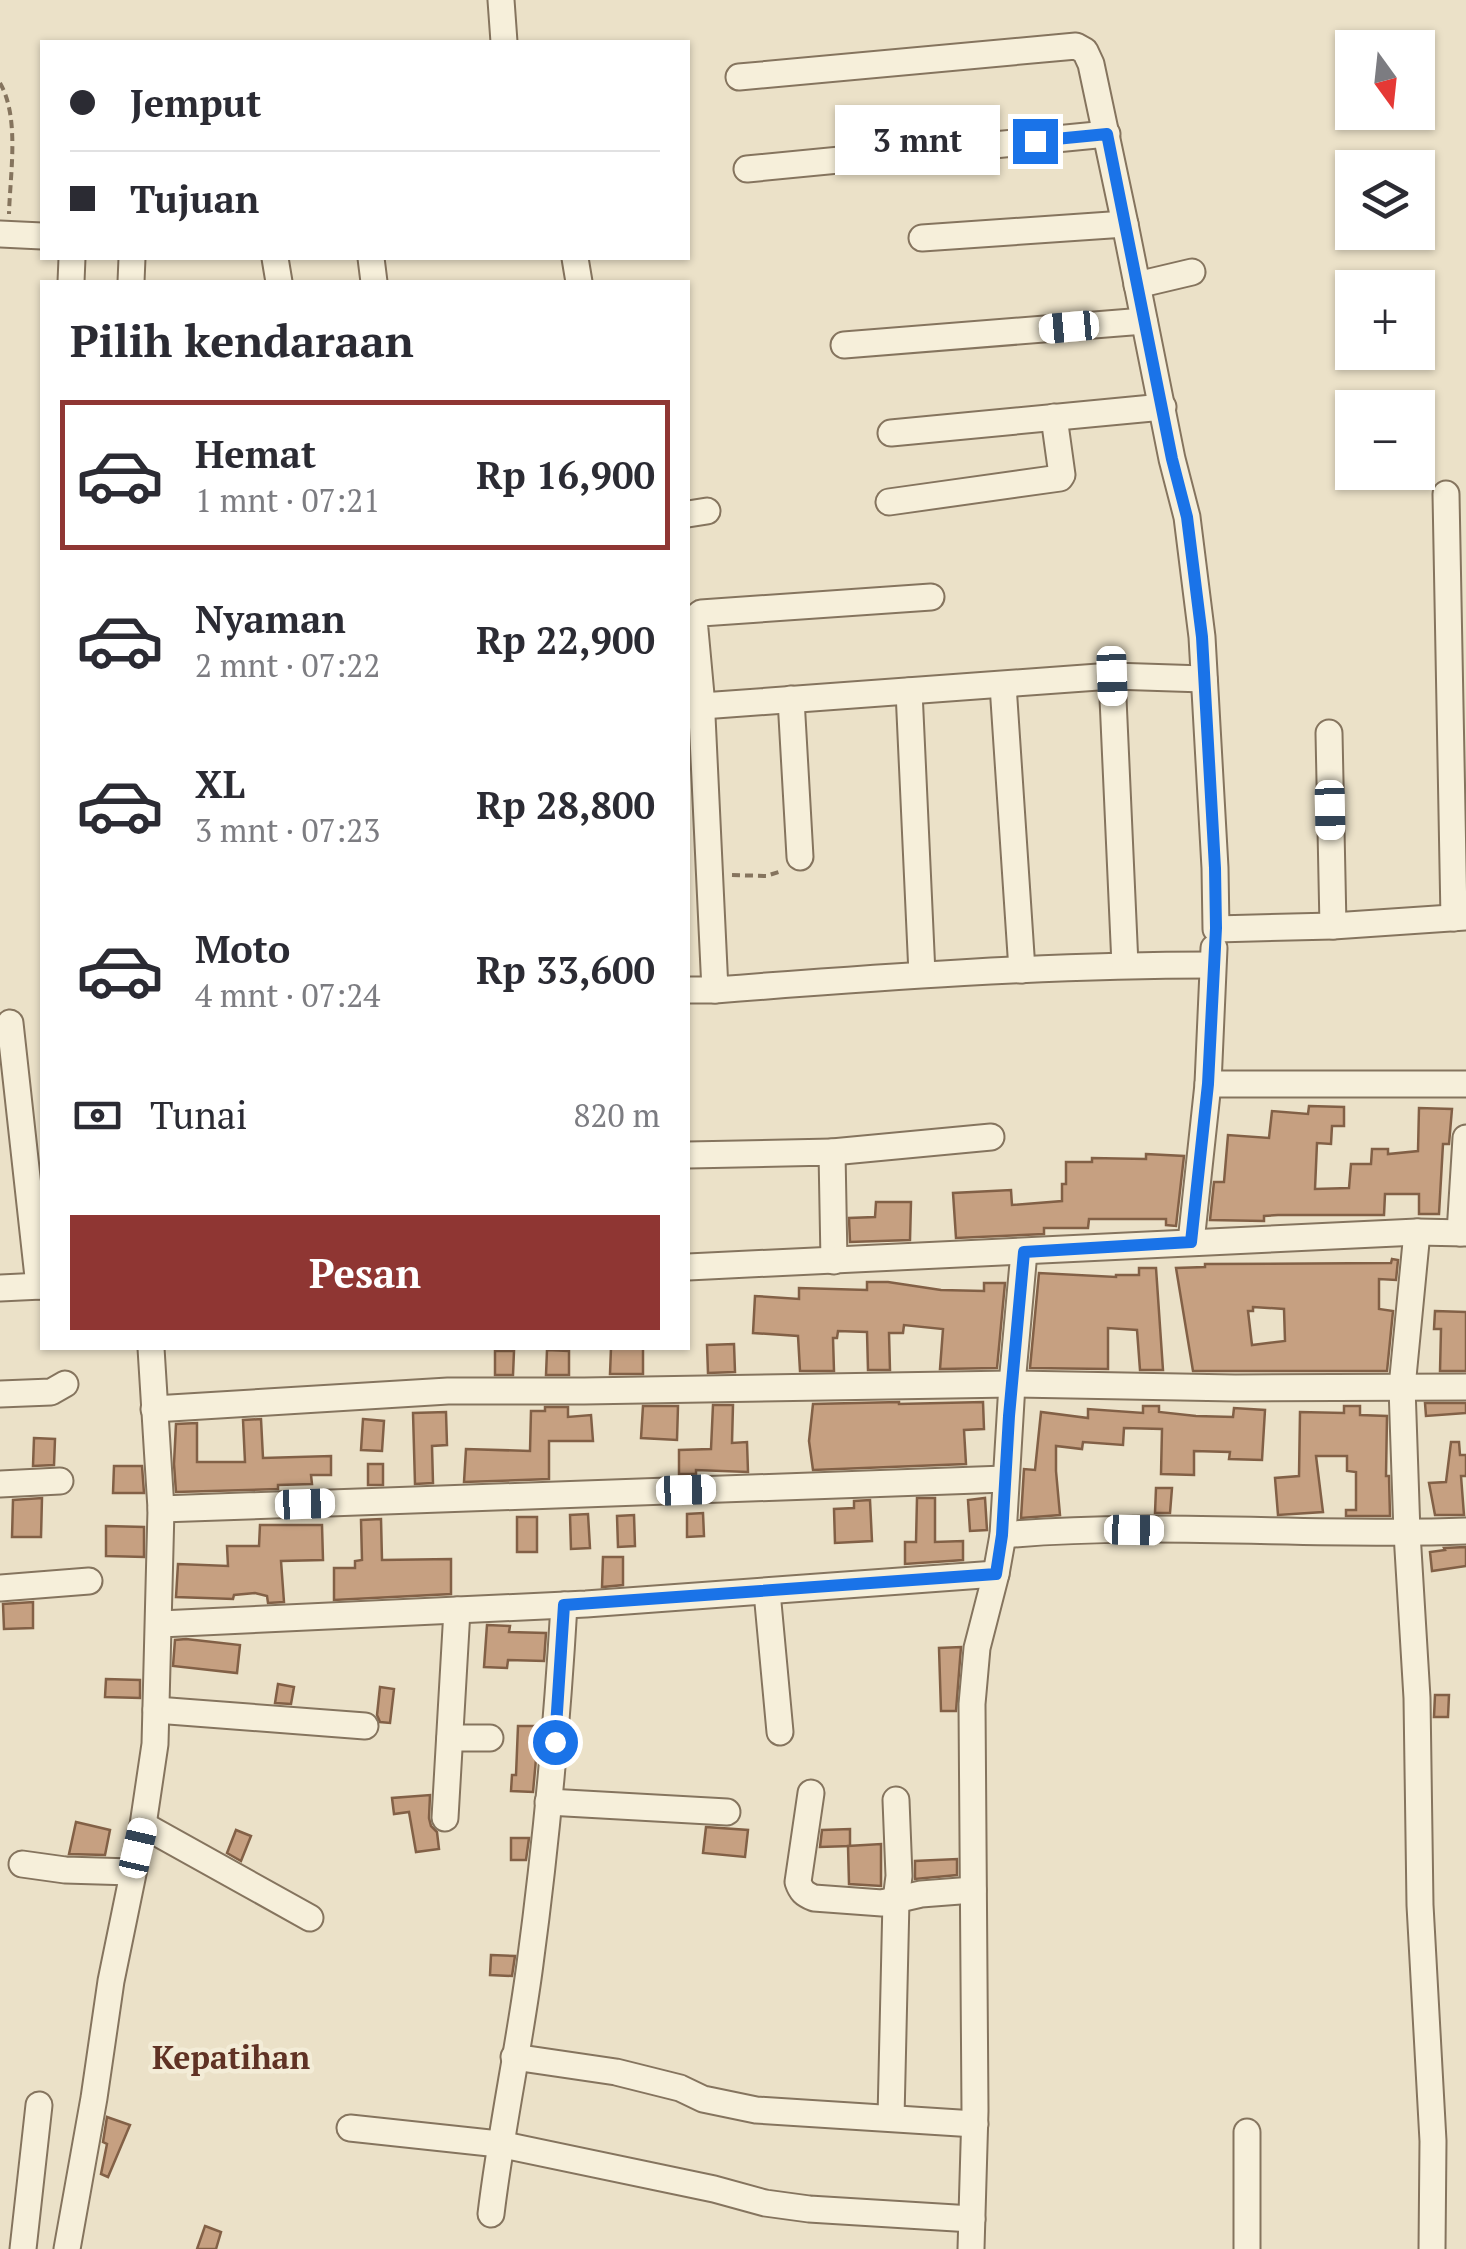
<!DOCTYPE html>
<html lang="id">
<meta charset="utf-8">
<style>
:root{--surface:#fff;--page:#f2f2f3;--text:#2b2b33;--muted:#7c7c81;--line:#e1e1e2;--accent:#8f3633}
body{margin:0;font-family:"PT Serif",serif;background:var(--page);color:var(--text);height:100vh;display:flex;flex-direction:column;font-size:38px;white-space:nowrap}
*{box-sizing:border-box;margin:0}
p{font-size:32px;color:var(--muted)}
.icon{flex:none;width:55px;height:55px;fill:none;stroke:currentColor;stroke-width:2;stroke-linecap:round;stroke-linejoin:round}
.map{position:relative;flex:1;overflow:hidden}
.panel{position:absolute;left:40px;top:280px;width:650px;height:1070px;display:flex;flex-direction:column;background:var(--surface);border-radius:0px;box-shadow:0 2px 8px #0004}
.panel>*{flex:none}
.guide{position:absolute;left:40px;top:40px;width:650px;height:220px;border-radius:0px;box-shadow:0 2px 8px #0004;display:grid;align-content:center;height:220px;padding:0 30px;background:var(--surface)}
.needle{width:65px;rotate:165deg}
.fabs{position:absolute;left:1335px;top:30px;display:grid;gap:20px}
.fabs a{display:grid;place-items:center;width:100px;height:100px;border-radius:0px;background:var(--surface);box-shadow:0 2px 8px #0004;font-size:50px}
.end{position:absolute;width:45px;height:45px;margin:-22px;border:12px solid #1a73e8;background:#fff;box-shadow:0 0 0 5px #fff}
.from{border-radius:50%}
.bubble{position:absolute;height:70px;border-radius:0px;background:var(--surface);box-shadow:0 2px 8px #0004;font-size:32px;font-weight:700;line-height:70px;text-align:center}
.car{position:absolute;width:30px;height:60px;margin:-30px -15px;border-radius:12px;box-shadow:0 0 8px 2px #0007;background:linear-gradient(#fff 24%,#345 0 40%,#fff 0 76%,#345 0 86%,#fff 0)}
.guide b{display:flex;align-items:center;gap:35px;height:95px;font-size:38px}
.guide b+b{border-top:2px solid var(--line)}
.guide i{width:25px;height:25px;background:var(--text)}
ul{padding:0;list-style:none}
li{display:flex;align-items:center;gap:30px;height:150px;margin:0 20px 15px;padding:0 10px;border:5px solid transparent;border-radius:0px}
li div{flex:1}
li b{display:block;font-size:38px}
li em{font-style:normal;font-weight:700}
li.active{border-color:var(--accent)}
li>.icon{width:90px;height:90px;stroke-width:1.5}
h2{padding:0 30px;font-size:45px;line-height:120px}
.pay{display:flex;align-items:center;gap:25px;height:110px;padding:0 30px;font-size:38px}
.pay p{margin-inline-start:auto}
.cta{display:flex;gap:20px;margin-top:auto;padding:20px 30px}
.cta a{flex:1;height:115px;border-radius:0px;background:var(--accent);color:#fff;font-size:40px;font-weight:700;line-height:115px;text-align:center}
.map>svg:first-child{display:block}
</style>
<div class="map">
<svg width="1466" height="2249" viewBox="0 0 1466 2249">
<rect width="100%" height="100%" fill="#ebe1c8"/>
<g fill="#c6a081" stroke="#826046" stroke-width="2.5" fill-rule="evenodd">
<path d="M1309,1106L1344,1107V1126H1332L1331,1144L1317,1143L1315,1189L1349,1188L1351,1164H1371L1372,1149H1388V1154L1418,1151L1419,1108L1452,1109L1449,1144H1443L1439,1214H1419V1194H1385L1384,1215H1278L1264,1216V1221L1210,1220L1214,1182H1224L1228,1135L1269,1138L1272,1111L1308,1114Z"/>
<path d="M1146,1154L1184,1156L1176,1226L1166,1225V1219H1089L1088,1228H1044V1234L956,1238L953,1193L1011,1190L1012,1205L1062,1201V1184H1066V1162H1092V1158L1146,1159Z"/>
<path d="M876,1202H911L910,1240L850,1242L849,1218L875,1217Z"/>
<path d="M1392,1259L1398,1260L1396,1280L1379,1279V1309L1393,1311L1387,1371H1193L1176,1268L1205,1267V1264L1391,1263ZM1253,1307L1284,1309L1285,1341L1252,1345L1248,1311H1253Z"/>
<path d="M1139,1268H1156L1163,1370H1140L1137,1330L1108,1328V1369L1030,1368L1039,1273L1116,1277V1275H1139Z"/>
<path d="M867,1282H888L941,1290L984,1291V1283H1005L997,1368L940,1369L943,1329L904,1325L903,1333H889L890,1370H868L867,1332L838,1331L837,1338H833L834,1371H800L798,1336L753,1333L755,1296L799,1299V1288L867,1290Z"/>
<path d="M1435,1311L1466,1312V1371H1440L1441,1329H1434Z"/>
<path d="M734,1344L735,1372L708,1373L707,1345Z"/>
<path d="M611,1348H643V1374H610Z"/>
<path d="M547,1350L569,1351V1375H546Z"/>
<path d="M495,1351H514L513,1375H495Z"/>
<path d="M899,1402V1404L983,1402L984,1429L964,1430L966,1464L813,1470L809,1441L813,1404Z"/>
<path d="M1425,1403H1466V1413L1426,1416Z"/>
<path d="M713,1405H733L732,1443L747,1442L748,1472L696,1470V1474H679V1450L711,1449Z"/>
<path d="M643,1406H678L677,1440L641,1438Z"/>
<path d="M1143,1406H1159V1412L1196,1416L1233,1417L1234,1408L1265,1410L1262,1460L1229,1459L1230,1452L1194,1451V1475L1161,1474L1162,1429L1124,1428L1123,1445L1083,1442L1082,1449L1056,1446V1471L1060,1515L1021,1518L1024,1469L1035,1470L1041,1412L1088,1418V1409L1143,1413Z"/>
<path d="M1344,1406H1360V1415L1387,1416L1386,1476H1389L1390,1516H1346V1510H1356V1472L1347,1471V1456H1316L1323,1512L1278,1515L1275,1478L1299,1476L1300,1412L1344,1413Z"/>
<path d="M545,1407H568V1417L591,1415L593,1441H549V1479L464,1482L466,1449L530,1451L531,1411H545Z"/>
<path d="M446,1412L447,1445L432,1446L433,1483L415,1484L413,1413Z"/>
<path d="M261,1419L263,1458L331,1456V1475H311L312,1484L278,1485V1489L176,1492L174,1464L176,1424L197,1423V1462H245L243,1420Z"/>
<path d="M363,1419L384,1421L382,1451L361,1450Z"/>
<path d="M34,1438L55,1439L54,1465L33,1466Z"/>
<path d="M1451,1442H1459L1460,1455H1466V1476H1461L1464,1515H1435L1429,1483L1446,1482Z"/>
<rect x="368" y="1464" width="15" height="21"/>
<path d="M114,1466H142L144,1493H113Z"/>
<path d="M1156,1488H1172L1170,1513H1155Z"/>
<path d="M42,1498L41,1537H12L13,1500Z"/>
<path d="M917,1498H935V1542L963,1541V1560L905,1564V1542H916Z"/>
<path d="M985,1498L987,1530L970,1531L968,1500Z"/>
<path d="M870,1500L872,1541L835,1543L834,1509L854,1508V1501Z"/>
<path d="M703,1513L704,1536L687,1537V1514Z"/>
<path d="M588,1514L590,1548L571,1549L570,1515Z"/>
<path d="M634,1515L635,1546L618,1547L617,1516Z"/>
<rect x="517" y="1517" width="20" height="35"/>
<path d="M381,1519L382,1560L451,1559V1594L334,1600V1568H355V1561L362,1560L361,1520Z"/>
<path d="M260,1525H322L323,1560L281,1561L284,1602L268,1603L267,1596L255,1593L234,1595L233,1599L176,1597L178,1564L228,1566L227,1546H259Z"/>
<path d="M106,1526L144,1527V1557L106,1556Z"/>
<path d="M1466,1547V1566L1432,1571L1430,1552L1445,1550L1444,1548Z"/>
<path d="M603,1557H623V1585L602,1587Z"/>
<path d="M33,1602V1628L4,1629L3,1604Z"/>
<path d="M487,1625L510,1626L509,1632L546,1633L544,1661L508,1660L507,1668L484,1667Z"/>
<path d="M186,1639L240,1645L237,1673L173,1666L175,1640Z"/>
<path d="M961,1647L956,1711H941L939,1648Z"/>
<path d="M106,1679L140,1680V1698L105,1697Z"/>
<path d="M278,1684L294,1687L291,1704L275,1703Z"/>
<path d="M380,1687L394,1689L390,1723L380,1722L377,1715Z"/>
<path d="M1435,1695H1449L1448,1717H1434Z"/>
<path d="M518,1726H539L533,1792L511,1791L512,1775H516Z"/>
<path d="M430,1795L429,1818L431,1826L437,1832L439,1849L416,1852L409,1812L394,1814L392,1798Z"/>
<path d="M76,1822L110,1830L105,1855L69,1854Z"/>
<path d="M706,1827L748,1830L745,1857L703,1853Z"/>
<path d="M850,1829V1846L820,1847L822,1830Z"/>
<path d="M236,1830L251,1836L241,1861L227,1853Z"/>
<path d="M511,1838H529L526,1860H511Z"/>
<path d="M881,1844V1886L849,1884L848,1846Z"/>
<path d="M957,1859V1875L915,1879V1861Z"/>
<path d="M491,1955L515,1956L512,1976L490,1975Z"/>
<path d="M107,2117L130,2125L108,2177L101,2174L107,2144L103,2142Z"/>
<path d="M205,2226L221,2232L216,2249H197Z"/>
</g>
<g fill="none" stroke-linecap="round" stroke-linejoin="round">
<defs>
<g id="minor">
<path d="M501,0L504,42"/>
<path d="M739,77L1076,46L1085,51L1091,64L1125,224"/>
<path d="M747,169L1107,134"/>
<path d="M0,234L42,236"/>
<path d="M922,238L1125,224L1172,459L1187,517L1202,637L1215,868L1216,929L1333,926L1466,917"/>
<path d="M275,258L279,282"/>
<path d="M371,258L374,282"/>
<path d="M575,258L579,282"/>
<path d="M71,282L72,258"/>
<path d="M131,282L132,258"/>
<path d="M1137,285L1192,272"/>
<path d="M844,345L1144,321"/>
<path d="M891,433L1163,407"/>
<path d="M1446,494L1454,918"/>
<path d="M889,502L1060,478L1062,475L1054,417"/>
<path d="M688,514L707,511"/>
<path d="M931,597L701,613L694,619L701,695L715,990C881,977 1046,965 1212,965"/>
<path d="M1112,676L1125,965"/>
<path d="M1003,685L1022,970"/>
<path d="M909,691L922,974"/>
<path d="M791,699L800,857"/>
<path d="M702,706L1112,676L1204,679"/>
<path d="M1329,733L1333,926"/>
<path d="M688,990H715"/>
<path d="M10,1023L39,1286"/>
<path d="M1208,1084H1466"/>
<path d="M832,1152L991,1137"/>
<path d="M688,1155L832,1152L834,1261"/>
<path d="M1417,1232L1402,1387L1407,1533L1417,1698L1420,1905L1433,2141L1432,2249"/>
<path d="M1460,1233L1466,1138"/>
<path d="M1191,1242L1208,1084L1214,948"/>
<path d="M688,1267L1417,1232L1466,1233"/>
<path d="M0,1288L42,1286"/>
<path d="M0,1394L51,1392L65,1384"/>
<path d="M154,1409L448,1391H584L1012,1384L1235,1388L1466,1387"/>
<path d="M0,1484L60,1481"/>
<path d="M161,1509L1005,1479"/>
<path d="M1003,1535C1157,1521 1312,1537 1466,1531"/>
<path d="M0,1588L89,1581"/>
<path d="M767,1592L780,1732"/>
<path d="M160,1624L586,1604L996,1574"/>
<path d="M156,1710L365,1726"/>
<path d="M450,1738H490"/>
<path d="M811,1793L798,1882C801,1891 804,1894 814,1898L882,1903L921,1894L973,1890"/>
<path d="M548,1802L727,1812"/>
<path d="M445,1818L457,1610"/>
<path d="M143,1825L310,1918"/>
<path d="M22,1864L65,1870L132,1872"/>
<path d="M514,2057L616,2072L680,2088L703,2099L756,2110L975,2124"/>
<path d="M891,2118L896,1900L899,1876L896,1800"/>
<path d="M350,2128L499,2144L714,2189L765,2203L809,2209L972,2219"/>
<path d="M1247,2132V2249"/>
<path d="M491,2214C501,2130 519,2048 530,1964C546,1845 557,1725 564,1605"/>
<path d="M23,2249L39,2105"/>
<path d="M67,2249L94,2098L111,1981L143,1825L155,1744L161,1509L151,1348"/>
<path d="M971,2249L975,2111L972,1704L977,1648L996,1574L1003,1535L1012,1384L1024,1252"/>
</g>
</defs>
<use href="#minor" stroke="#85745e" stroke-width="29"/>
<g stroke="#85745e" stroke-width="4" stroke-dasharray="8 5" stroke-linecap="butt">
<path d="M0,83C20,118 10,174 9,214"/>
<path d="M732,875L766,876L782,871"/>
</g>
<use href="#minor" stroke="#f6efda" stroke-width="25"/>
</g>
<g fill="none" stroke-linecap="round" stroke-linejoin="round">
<path stroke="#1a73e8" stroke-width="12" d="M555,1742L564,1605L996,1574L1002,1535L1009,1416L1024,1252L1191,1242L1208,1084L1216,928L1215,868L1202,637L1187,517L1172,459L1107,134L1035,141"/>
</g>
<g text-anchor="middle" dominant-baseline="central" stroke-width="9" stroke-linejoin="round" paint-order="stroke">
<g font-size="32" font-weight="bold" fill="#603224" stroke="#f3ecd7">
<text x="231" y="2057">Kepatihan</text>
</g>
</g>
</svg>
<div class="fabs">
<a><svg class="needle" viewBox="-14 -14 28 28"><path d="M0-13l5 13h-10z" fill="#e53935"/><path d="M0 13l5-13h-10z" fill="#7c7c81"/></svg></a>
<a><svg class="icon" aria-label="layers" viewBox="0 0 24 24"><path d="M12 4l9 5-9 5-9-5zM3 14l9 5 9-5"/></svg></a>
<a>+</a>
<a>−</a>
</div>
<i class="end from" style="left:555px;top:1742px"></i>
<i class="end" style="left:1035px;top:141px"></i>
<div class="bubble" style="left:835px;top:105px;width:165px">3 mnt</div>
<i class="car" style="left:1069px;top:327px;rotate:265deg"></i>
<i class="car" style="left:1112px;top:676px;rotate:178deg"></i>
<i class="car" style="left:1330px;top:810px;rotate:179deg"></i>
<i class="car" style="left:686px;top:1490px;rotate:88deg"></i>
<i class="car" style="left:305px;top:1504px;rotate:88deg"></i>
<i class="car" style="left:1134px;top:1530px;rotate:91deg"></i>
<i class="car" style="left:138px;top:1848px;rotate:13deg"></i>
<div class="guide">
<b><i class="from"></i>Jemput</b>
<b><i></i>Tujuan</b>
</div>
<section class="panel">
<h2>Pilih kendaraan</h2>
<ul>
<li class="active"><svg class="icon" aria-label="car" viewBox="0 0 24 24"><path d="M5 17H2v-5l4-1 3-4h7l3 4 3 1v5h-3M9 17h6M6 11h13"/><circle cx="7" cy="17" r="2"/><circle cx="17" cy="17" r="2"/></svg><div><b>Hemat</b><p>1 mnt · 07:21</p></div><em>Rp 16,900</em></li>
<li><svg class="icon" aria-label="car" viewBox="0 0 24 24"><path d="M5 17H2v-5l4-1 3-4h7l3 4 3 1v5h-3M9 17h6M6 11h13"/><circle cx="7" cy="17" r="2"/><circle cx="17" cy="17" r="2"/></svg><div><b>Nyaman</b><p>2 mnt · 07:22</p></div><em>Rp 22,900</em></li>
<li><svg class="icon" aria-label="car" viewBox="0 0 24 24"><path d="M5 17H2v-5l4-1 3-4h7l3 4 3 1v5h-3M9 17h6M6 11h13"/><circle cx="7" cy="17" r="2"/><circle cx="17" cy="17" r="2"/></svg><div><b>XL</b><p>3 mnt · 07:23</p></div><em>Rp 28,800</em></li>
<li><svg class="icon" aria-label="car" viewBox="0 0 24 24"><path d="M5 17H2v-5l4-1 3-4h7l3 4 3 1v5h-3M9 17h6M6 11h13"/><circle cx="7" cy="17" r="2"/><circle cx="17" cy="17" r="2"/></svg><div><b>Moto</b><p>4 mnt · 07:24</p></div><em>Rp 33,600</em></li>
</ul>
<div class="pay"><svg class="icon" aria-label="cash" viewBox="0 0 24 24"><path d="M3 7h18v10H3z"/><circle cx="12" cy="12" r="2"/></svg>Tunai<p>820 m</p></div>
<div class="cta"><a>Pesan</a></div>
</section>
</div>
